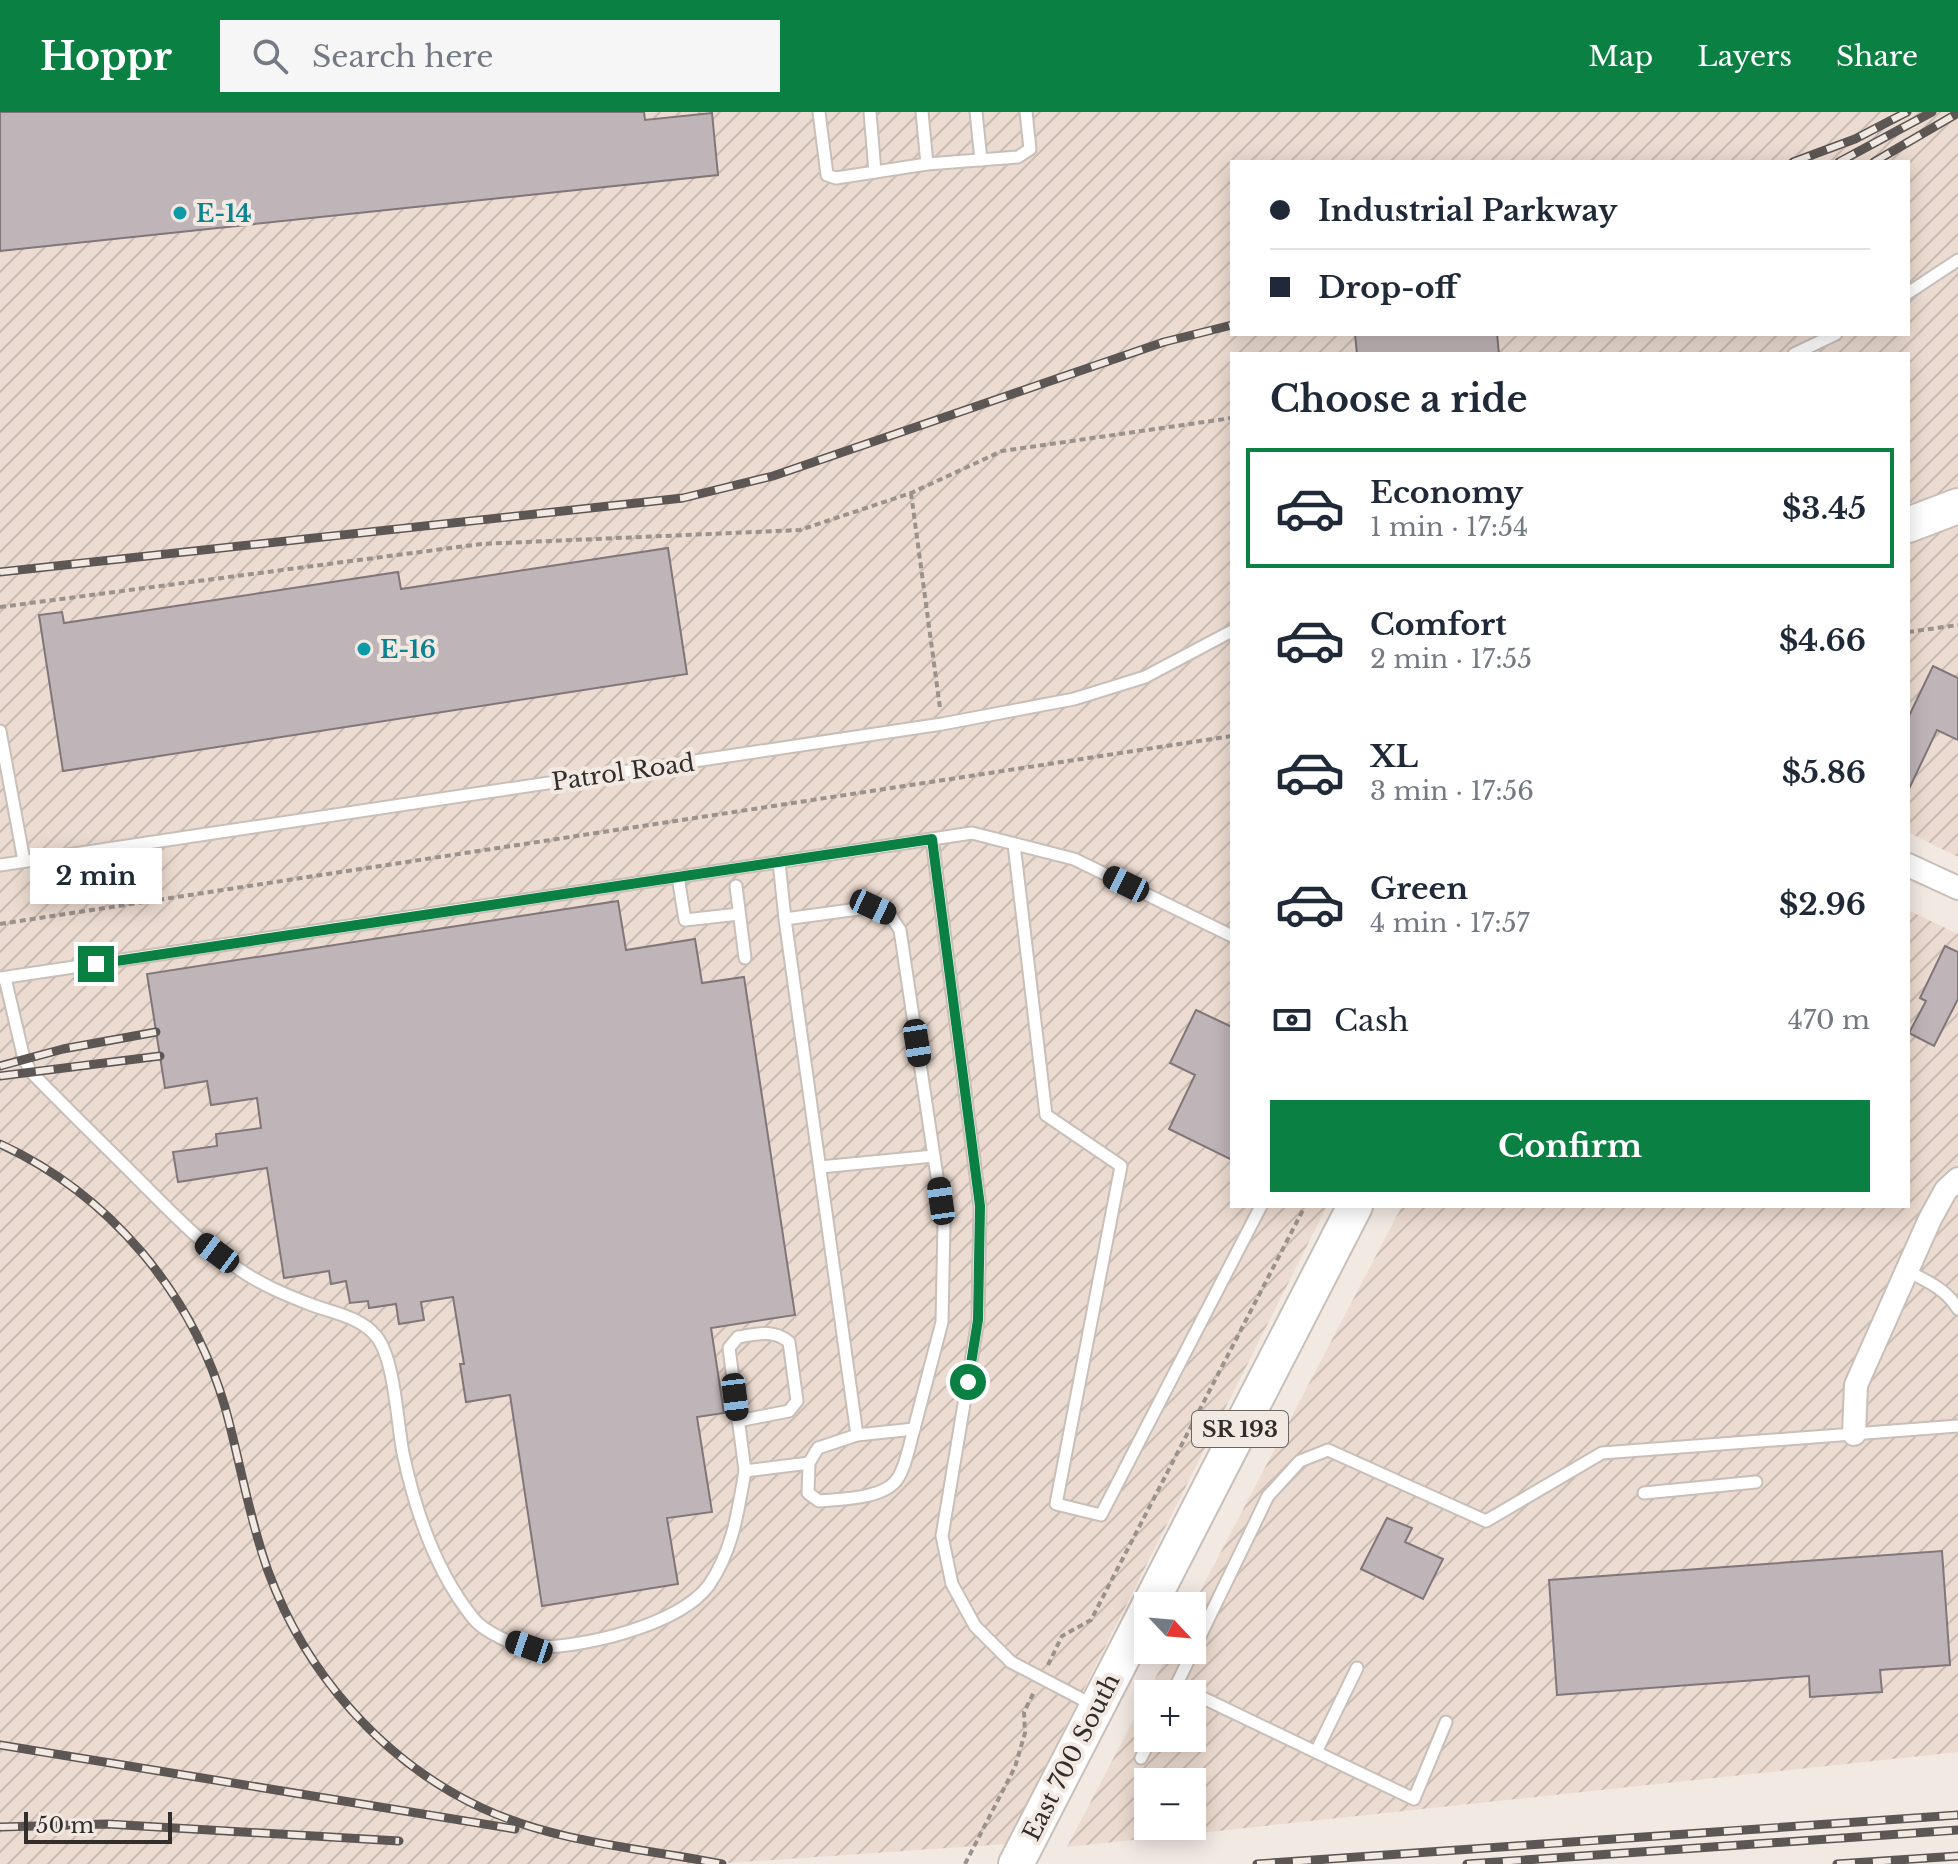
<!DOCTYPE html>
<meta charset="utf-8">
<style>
:root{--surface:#fff;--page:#f6f6f7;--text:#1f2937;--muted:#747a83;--line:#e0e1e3;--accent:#0b8043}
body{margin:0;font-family:"Libre Baskerville",serif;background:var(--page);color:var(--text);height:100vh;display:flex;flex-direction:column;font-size:30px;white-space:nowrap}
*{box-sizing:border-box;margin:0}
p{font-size:26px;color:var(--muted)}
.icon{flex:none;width:44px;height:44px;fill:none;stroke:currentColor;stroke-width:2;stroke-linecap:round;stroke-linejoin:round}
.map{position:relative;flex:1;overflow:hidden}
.details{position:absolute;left:1230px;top:240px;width:680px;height:856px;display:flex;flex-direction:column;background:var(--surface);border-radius:0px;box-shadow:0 4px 20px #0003}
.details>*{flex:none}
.top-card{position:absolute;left:1230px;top:48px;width:680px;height:176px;border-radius:0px;box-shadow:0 4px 20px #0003;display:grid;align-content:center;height:176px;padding:0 40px;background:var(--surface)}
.needle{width:52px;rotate:116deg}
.fabs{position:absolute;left:1134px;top:1480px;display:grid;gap:16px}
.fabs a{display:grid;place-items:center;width:72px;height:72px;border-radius:0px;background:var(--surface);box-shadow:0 4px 20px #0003;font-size:40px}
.scale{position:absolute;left:24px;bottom:20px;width:148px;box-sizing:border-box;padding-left:8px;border:4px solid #322e2c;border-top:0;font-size:22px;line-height:28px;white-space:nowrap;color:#322e2c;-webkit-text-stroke:6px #f3e9e3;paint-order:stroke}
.end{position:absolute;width:36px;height:36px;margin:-18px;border:10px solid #0b8043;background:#fff;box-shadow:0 0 0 4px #fff}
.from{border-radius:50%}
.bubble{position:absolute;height:56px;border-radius:0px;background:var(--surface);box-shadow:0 4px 20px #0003;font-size:26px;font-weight:700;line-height:56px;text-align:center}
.car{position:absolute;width:24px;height:48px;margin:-24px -12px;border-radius:10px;box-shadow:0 0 6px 2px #0007;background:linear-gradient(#222 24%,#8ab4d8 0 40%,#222 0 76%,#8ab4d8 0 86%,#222 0)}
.top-card b{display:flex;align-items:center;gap:28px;height:76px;font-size:30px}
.top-card b+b{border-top:2px solid var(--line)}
.top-card i{width:20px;height:20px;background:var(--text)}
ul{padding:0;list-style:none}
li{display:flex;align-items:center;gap:24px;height:120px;margin:0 16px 12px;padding:0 24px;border:4px solid transparent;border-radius:0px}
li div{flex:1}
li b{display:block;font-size:30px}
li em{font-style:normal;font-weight:700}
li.active{border-color:var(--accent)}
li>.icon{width:72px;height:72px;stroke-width:1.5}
h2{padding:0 40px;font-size:36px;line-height:96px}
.pay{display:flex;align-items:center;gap:20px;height:88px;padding:0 40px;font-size:30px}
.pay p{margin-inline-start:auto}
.button{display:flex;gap:16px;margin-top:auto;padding:16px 40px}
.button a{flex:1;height:92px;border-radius:0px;background:var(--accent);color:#fff;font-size:32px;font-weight:700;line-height:92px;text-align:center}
header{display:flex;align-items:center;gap:48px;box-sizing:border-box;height:112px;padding:0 40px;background:var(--accent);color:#fff}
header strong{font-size:38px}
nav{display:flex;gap:44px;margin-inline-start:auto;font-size:28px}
.search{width:560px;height:72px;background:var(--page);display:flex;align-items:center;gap:20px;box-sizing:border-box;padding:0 28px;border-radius:0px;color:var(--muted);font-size:30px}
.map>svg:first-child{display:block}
</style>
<header>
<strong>Hoppr</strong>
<div class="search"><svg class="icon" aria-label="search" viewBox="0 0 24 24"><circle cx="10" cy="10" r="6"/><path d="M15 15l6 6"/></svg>Search here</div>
<nav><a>Map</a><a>Layers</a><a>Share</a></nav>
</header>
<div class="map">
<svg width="1958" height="1752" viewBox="0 0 1958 1752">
<defs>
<pattern id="industrial-furrows" width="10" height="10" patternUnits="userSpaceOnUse" patternTransform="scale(2)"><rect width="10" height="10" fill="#ecdbd0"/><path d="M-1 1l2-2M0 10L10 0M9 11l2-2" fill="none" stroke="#cbbcb3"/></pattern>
</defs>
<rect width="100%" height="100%" fill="#f3e9e3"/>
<g fill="url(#industrial-furrows)" fill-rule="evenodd">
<path d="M0,0H1958V745L1908,720V242H1232V1094H1327L1006,1732L714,1752H0ZM1232,50H1908V222H1232Z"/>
<path d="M1908,798L1958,822V1640L1067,1735L1170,1538H1192V1495L1402,1094H1908ZM1148,1582H1192V1626H1148ZM1148,1670H1192V1714H1148Z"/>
</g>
<g fill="#bfb4b7" stroke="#81767a" stroke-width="2">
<path d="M0,0H644L645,8L712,1L718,63L0,139Z"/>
<path d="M1355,222H1497L1499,242H1357Z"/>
<path d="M668,436L687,562L63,659L39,503L62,500L64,511L398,460L401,477Z"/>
<path d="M1933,554L1958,566V628L1937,618L1908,679V606Z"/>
<path d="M618,789L626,838L695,827L702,871L744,865L795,1203L711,1216L724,1301L697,1305L712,1400L667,1406L678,1472L542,1494L510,1283L466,1290L460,1252H464L453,1185L421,1190L424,1208L399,1212L396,1192L369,1196L368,1189L350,1191L346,1169L331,1172L329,1159L284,1166L267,1056L178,1070L173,1040L217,1034L216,1022L261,1016L257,986L211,993L207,969L165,976L147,862Z"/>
<path d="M1945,834L1958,840V887L1934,934L1909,921L1926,889L1920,886Z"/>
<path d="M1196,898L1232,915V1048L1169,1017L1195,963L1170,951Z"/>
<path d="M1387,1406L1412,1416L1405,1430L1443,1447L1423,1487L1361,1457Z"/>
<path d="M1942,1439L1950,1553L1880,1558L1882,1580L1810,1585L1809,1564L1557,1583L1549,1468Z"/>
</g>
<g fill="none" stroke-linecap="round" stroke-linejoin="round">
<defs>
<g id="lane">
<path d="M819,0L827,63L836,66L927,52L1018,45L1030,37L1026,0"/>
<path d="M870,0L875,60"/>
<path d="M922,0L927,52"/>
<path d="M976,0L981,48"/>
<path d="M1908,181L1958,148"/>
<path d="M1794,242L1836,222"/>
<path d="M0,619L24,749"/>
<path d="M932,727L980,1094L978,1208L942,1424L952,1472L975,1514L1011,1550L1093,1593"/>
<path d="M1014,732L1046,1003L1121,1054L1056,1392L1101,1403L1261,1094"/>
<path d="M779,750L785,807L857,1323L914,1317L942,1210L944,1111L900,818L890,803L873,795L785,807"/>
<path d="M0,753L942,612L1074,587L1145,565L1232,519"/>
<path d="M678,765L685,808L739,802"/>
<path d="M736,774L745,846"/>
<path d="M0,866L972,721L1074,747L1232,824"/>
<path d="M5,866L24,947L31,960C66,996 102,1031 138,1067C169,1098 199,1130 236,1155C259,1172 286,1183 312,1193C334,1201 360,1205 376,1224C395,1247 397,1311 403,1341C415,1398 436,1460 473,1506C484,1520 514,1534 532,1535C580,1537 680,1513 709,1473C733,1438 738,1399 745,1359"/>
<path d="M820,1055L934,1044"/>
<path d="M1907,1159C1927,1169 1946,1177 1958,1197"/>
<path d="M738,1309L789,1299L797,1289L789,1230C773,1217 757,1222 738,1225L729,1236L745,1359L809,1351"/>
<path d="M857,1323L818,1336L809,1351L808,1381L819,1389C841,1387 885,1387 898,1366C907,1352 909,1333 914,1317"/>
<path d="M1644,1381L1756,1370"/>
<path d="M1176,1573L1414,1687L1446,1610"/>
<path d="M1172,1582L1268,1384L1300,1349L1328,1338L1486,1409L1602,1341L1958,1314"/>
<path d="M1316,1640L1357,1556"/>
<path d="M1141,1646L1151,1626"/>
</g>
<g id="street">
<path d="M1908,753L1958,776"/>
<path d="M1854,1322L1856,1273L1930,1107L1946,1078L1958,1067"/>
</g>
<g id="primary">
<path d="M1908,413L1958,394"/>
<path d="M1149,1494L1355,1094"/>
<path d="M1016,1752L1148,1496"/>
</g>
</defs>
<use href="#lane" stroke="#c8bfb9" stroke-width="15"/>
<use href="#street" stroke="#c8bfb9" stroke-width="26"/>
<use href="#primary" stroke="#c8bfb9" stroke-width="38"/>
<g stroke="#99928d" stroke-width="4" stroke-dasharray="6 4" stroke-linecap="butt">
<path d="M911,381L940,596"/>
<path d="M0,495L481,432L800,418L911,381L1002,339L1232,306"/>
<path d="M1908,520L1958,513"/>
<path d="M0,812L1232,624"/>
<path d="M1048,1553L1062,1524L1091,1508L1305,1094"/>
<path d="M965,1752L1015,1655L1025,1621L1024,1600L1035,1578"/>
</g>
<use href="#lane" stroke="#fff" stroke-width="11"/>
<use href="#street" stroke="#fff" stroke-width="22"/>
<use href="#primary" stroke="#fff" stroke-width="34"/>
<defs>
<g id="rail">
<path d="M1793,50L1855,27L1907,0"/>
<path d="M1839,50L1932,0"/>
<path d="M1874,50L1958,1"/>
<path d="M0,460L683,386L773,364L1164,230L1232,213"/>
<path d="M0,954L63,937L156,920"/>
<path d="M0,964L160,944"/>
<path d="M0,1032C109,1082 192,1181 225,1295C240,1349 249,1406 268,1459C305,1561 383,1650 482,1696C557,1731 641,1736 722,1752"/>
<path d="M0,1633L515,1717"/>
<path d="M0,1715L107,1712L399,1729"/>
<path d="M1257,1752L1958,1703"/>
<path d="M1467,1752L1958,1718"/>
<path d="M1837,1752L1958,1744"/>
</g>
</defs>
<use href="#rail" stroke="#5c5754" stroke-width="9"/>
<use href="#rail" stroke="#f3e9e3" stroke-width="6" stroke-dasharray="18" stroke-linecap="butt"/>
</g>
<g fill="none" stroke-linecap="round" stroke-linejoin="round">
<path stroke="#0b8043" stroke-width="10" d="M96,852L932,727L980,1094L978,1208L968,1270"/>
</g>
<g fill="#0f9aa8" stroke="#f3e9e3" stroke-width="3">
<circle cx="180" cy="101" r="8"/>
<circle cx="364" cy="537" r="8"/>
</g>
<g text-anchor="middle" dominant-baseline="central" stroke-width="8" stroke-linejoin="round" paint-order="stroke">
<rect fill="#f3e9e3" stroke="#6c6663" stroke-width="2" x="1192" y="1299" width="96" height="36" rx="6"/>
<g font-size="22" font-weight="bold" fill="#322e2c">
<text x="1240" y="1317">SR 193</text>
</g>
<g font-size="24" font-weight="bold" fill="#0d838f" stroke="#f3e9e3" text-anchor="start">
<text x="196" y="101">E-14</text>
<text x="380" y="537">E-16</text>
</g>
<g font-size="24" fill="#322e2c" stroke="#f3e9e3">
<text transform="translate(623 660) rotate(-8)">Patrol Road</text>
<text transform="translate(1071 1645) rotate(-63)">East 700 South</text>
</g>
</g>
</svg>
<div class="fabs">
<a><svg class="needle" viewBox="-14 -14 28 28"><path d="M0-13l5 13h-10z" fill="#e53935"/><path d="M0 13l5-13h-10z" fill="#747a83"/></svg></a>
<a>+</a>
<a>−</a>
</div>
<div class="scale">50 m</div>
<i class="end from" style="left:968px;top:1270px"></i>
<i class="end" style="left:96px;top:852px"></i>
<div class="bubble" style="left:30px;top:736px;width:132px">2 min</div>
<i class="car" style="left:1126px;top:772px;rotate:296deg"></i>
<i class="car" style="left:873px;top:795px;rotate:115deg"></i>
<i class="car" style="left:917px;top:931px;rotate:171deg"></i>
<i class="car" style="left:941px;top:1089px;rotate:352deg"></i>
<i class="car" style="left:217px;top:1141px;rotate:307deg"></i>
<i class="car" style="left:735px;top:1285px;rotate:173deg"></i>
<i class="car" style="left:529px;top:1535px;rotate:289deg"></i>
<div class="top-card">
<b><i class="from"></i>Industrial Parkway</b>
<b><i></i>Drop-off</b>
</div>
<section class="details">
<h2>Choose a ride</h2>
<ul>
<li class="active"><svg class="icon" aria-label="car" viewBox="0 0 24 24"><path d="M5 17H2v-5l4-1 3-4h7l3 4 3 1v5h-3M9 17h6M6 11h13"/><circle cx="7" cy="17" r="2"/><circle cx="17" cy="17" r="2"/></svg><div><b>Economy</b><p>1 min · 17:54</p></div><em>$3.45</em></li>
<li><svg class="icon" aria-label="car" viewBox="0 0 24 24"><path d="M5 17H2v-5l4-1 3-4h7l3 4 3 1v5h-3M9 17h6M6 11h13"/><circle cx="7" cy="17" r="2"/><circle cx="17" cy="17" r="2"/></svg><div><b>Comfort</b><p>2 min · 17:55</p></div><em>$4.66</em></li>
<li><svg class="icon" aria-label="car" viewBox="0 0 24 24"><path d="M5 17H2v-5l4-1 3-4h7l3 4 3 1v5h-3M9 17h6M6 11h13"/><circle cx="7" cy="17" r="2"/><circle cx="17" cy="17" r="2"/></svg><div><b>XL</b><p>3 min · 17:56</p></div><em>$5.86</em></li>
<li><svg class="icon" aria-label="car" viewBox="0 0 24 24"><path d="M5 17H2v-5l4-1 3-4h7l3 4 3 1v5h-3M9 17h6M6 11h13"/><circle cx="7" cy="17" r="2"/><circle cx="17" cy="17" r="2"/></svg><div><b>Green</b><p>4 min · 17:57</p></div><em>$2.96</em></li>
</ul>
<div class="pay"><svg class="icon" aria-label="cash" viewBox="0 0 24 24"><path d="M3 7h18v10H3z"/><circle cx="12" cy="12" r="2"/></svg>Cash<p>470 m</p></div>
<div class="button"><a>Confirm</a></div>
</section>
</div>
